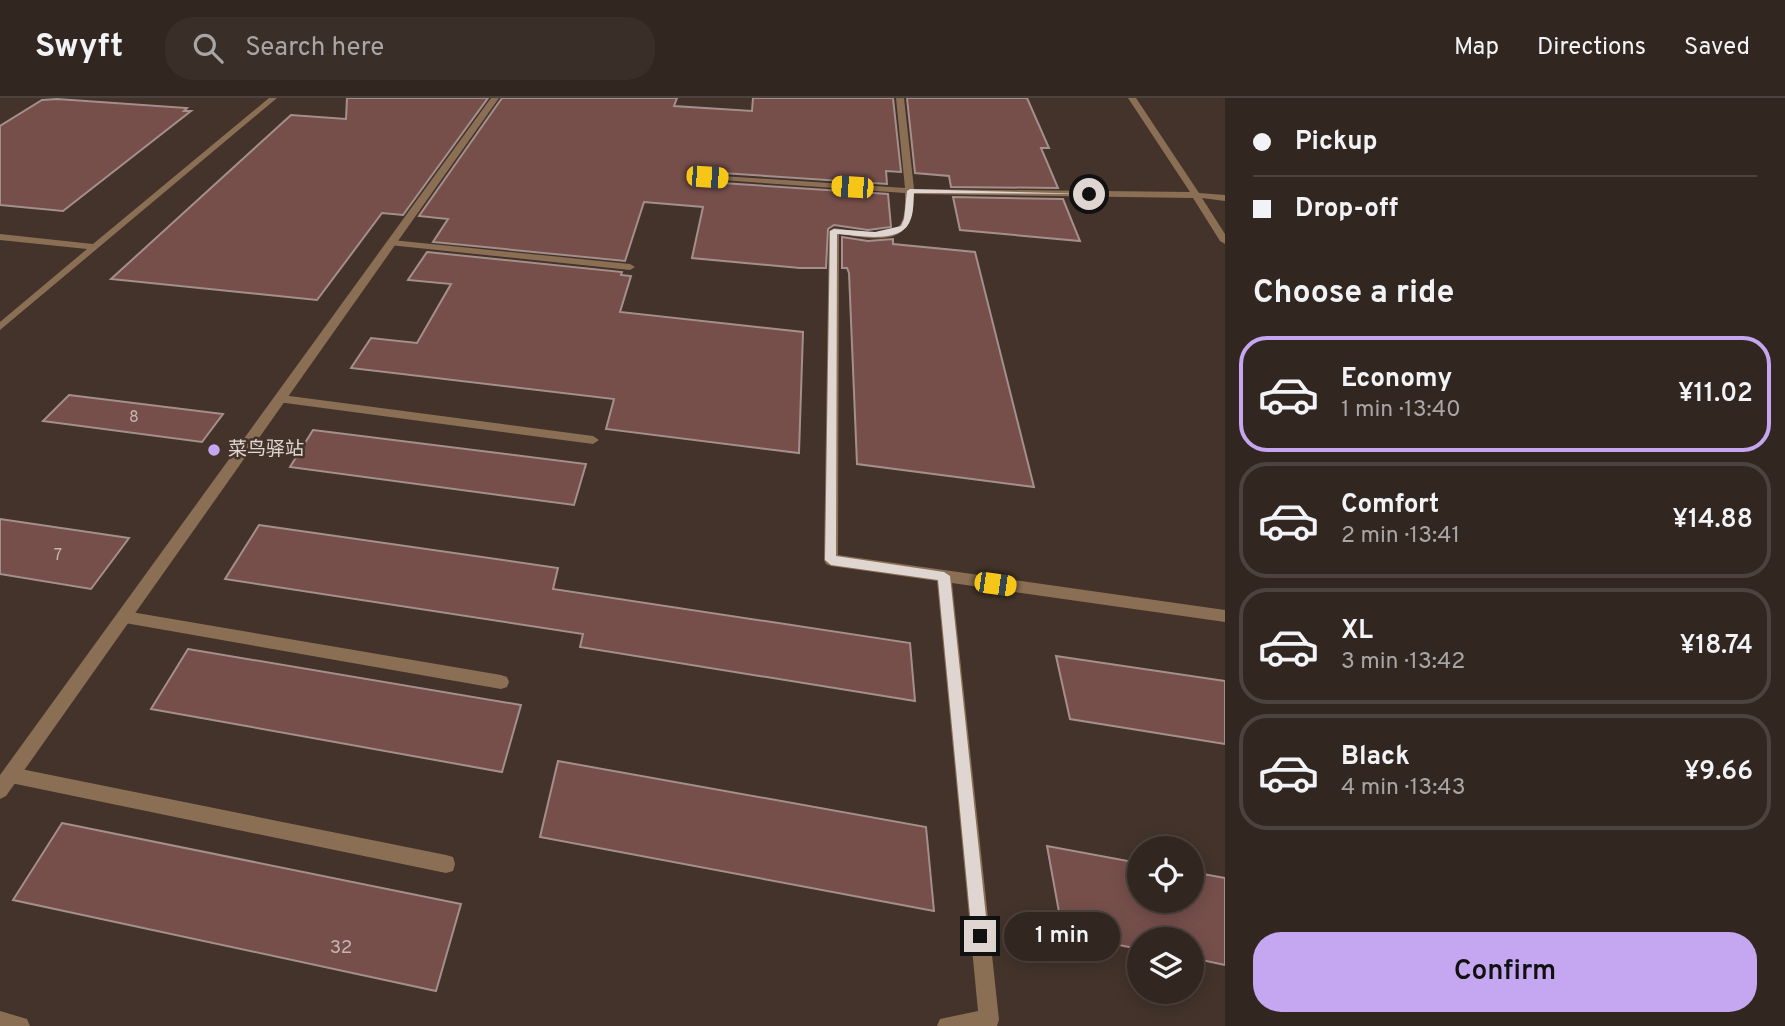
<!DOCTYPE html>
<meta charset="utf-8">
<style>
:root{--surface:#322620;--page:#3a2e29;--text:#f1f3f6;--muted:#a8a5a5;--line:#4d433e;--accent:#c5a6f0}
body{margin:0;font-family:Overpass,"Noto Sans SC",sans-serif;background:var(--page);color:var(--text);height:100vh;display:flex;flex-direction:column;font-size:26px;white-space:nowrap}
*{box-sizing:border-box;margin:0}
p{font-size:23px;color:var(--muted)}
.icon{flex:none;width:38px;height:38px;fill:none;stroke:currentColor;stroke-width:2;stroke-linecap:round;stroke-linejoin:round}
.map{position:relative;flex:1;overflow:hidden}
.sheet{display:flex;flex-direction:column;background:var(--surface);width:560px}
.sheet>*{flex:none}
.guide{display:grid;align-content:center;height:154px;padding:0 28px;background:var(--surface)}
.fabs{position:absolute;left:1127px;top:738px;display:grid;gap:14px}
.fabs a{display:grid;place-items:center;width:77px;height:77px;border-radius:50%;background:var(--surface);box-shadow:0 4px 18px #0003,0 0 0 2px var(--line);font-size:35px}
.end{position:absolute;width:32px;height:32px;margin:-16px;border:9px solid #e0d6d1;background:#111;box-shadow:0 0 0 4px #111}
.from{border-radius:50%}
.bubble{position:absolute;height:49px;border-radius:24px;background:var(--surface);box-shadow:0 4px 18px #0003,0 0 0 2px var(--line);font-size:23px;font-weight:600;line-height:49px;text-align:center}
.car{position:absolute;width:21px;height:42px;margin:-21px -10px;border-radius:9px;box-shadow:0 0 5px 2px #0007;background:linear-gradient(#f5c518 24%,#345 0 40%,#f5c518 0 76%,#345 0 86%,#f5c518 0)}
.guide b{display:flex;align-items:center;gap:24px;height:66px;font-size:26px}
.guide b+b{border-top:2px solid var(--line)}
.guide i{width:18px;height:18px;background:var(--text)}
ul{padding:0;list-style:none}
li{display:flex;align-items:center;gap:21px;height:116px;margin:0 14px 10px;padding:0 14px;border:4px solid var(--line);border-radius:28px}
li div{flex:1}
li b{display:block;font-size:26px}
li em{font-style:normal;font-weight:600}
li.active{border-color:var(--accent)}
li>.icon{width:63px;height:63px;stroke-width:1.5}
h2{padding:0 28px;font-size:32px;line-height:84px}
.primary-button{display:flex;gap:14px;margin-top:auto;padding:14px 28px}
.primary-button a{flex:1;height:80px;border-radius:28px;background:var(--accent);color:#111;font-size:28px;font-weight:600;line-height:80px;text-align:center}
header{display:flex;align-items:center;gap:42px;box-sizing:border-box;height:98px;padding:0 35px;background:var(--surface);border-bottom:2px solid var(--line)}
header strong{font-size:33px}
nav{display:flex;gap:38px;margin-inline-start:auto;font-size:24px}
.search{width:490px;height:63px;background:var(--page);display:flex;align-items:center;gap:18px;box-sizing:border-box;padding:0 24px;border-radius:28px;color:var(--muted);font-size:26px}
main{display:flex;flex:1;min-height:0}
.map>svg:first-child{display:block}
</style>
<header>
<strong>Swyft</strong>
<div class="search"><svg class="icon" aria-label="search" viewBox="0 0 24 24"><circle cx="10" cy="10" r="6"/><path d="M15 15l6 6"/></svg>Search here</div>
<nav><a>Map</a><a>Directions</a><a>Saved</a></nav>
</header>
<main>
<div class="map">
<svg width="1225" height="928" viewBox="0 0 1225 928">
<rect width="100%" height="100%" fill="#43332b"/>
<g fill="#764f4b" stroke="#a58f8c" stroke-width="2">
<path d="M347,0H488L403,117L382,115L317,202L111,181L291,17L346,21Z"/>
<path d="M502,0H677L674,8L752,13L753,0H893L901,74L886,73L887,86L707,74L701,78L707,84L888,96L891,129L868,132L834,127L828,131L826,170H800L692,160L703,109L644,104L625,163L433,144L448,121L419,118Z"/>
<path d="M907,0H1027L1049,50H1041L1058,90L951,89L949,78L915,75Z"/>
<path d="M57,1L187,10L184,13H191L63,113L0,107V28L42,2Z"/>
<path d="M953,99L1063,101L1080,143L960,132Z"/>
<path d="M842,139L868,143L893,141V146L975,154L1034,389L857,366L849,175L847,170H842Z"/>
<path d="M427,154L622,174L621,177L631,178L620,214L803,234L799,355L606,331L614,301L351,270L371,240L417,245L451,186L408,182Z"/>
<path d="M69,297L223,316L202,344L43,323Z"/>
<path d="M313,332L586,366L574,407L290,369Z"/>
<path d="M0,421L129,440L91,491L0,476Z"/>
<path d="M259,427L558,470L553,491L910,545L915,603L580,549L583,536L225,481Z"/>
<path d="M188,551L521,607L502,674L151,611Z"/>
<path d="M1056,558L1225,583V646L1070,621Z"/>
<path d="M558,663L926,729L934,813L540,739Z"/>
<path d="M62,725L461,806L436,893L13,802Z"/>
<path d="M1047,748L1139,765V803H1192V774L1225,780V867L1192,860V842H1139V851L1063,836Z"/>
</g>
<g fill="none" stroke-linecap="round" stroke-linejoin="round">
<g fill="#8a6f55" fill-rule="evenodd">
<path d="M269,0H277L0,232V224L87,151L0,142V136L93,146Z"/>
<path d="M491,0H499L6,698L0,701V677Z"/>
<path d="M896,0H904L914,91L1190,94L1128,0H1136L1199,95L1225,97V103L1202,100L1225,136V146L1220,143L1193,100L914,96C914,150 880,142 839,136L838,457L1225,512V524L952,485L999,922L997,928H937L940,921L978,913L937,483L831,468L826,466L824,462L829,133L834,130C849,132 887,140 899,128C906,120 905,105 905,95L707,81L703,79L707,77L905,90Z"/>
</g>
<g fill="#8a6f55" fill-rule="evenodd">
<path d="M392,142L630,166L635,169L630,172L389,147V143Z"/>
<path d="M282,297L593,338L599,342L593,346L278,304V298Z"/>
<path d="M125,513L501,577L507,579L509,584L507,589L501,591L125,525L120,523L118,519L120,515Z"/>
<path d="M11,669L446,757L453,759L455,766L453,773L446,775L11,685L5,683L2,677L5,671Z"/>
<path d="M0,913L27,921L30,928H0Z"/>
</g>
</g>
<path fill="#e0d6d1" d="M910,91L1092,96L914,95C913,104 914,115 910,123C901,147 857,137 837,136L836,458L944,474L950,478L988,838L986,844L980,846L975,844L972,838L938,482L831,467L825,462L830,133L834,131L875,134L901,128L904,121L907,93Z"/>
<circle fill="#c5a6f0" stroke="#43332b" stroke-width="2.5" cx="214" cy="352" r="7"/>
<g text-anchor="middle" dominant-baseline="central" stroke-width="5" stroke-linejoin="round" paint-order="stroke">
<g font-size="16" fill="#c6b4b0">
<text x="134" y="320">8</text>
<text x="58" y="458">7</text>
</g>
<g font-size="19" fill="#e0d6d1" stroke="#43332b" text-anchor="start">
<text x="228" y="352">菜鸟驿站</text>
</g>
<g font-size="19" fill="#c6b4b0">
<text x="341" y="850">32</text>
</g>
</g>
</svg>
<div class="fabs">
<a><svg class="icon" aria-label="locate" viewBox="0 0 24 24"><circle cx="12" cy="12" r="6"/><path d="M12 2v4M12 18v4M2 12h4M18 12h4"/></svg></a>
<a><svg class="icon" aria-label="layers" viewBox="0 0 24 24"><path d="M12 4l9 5-9 5-9-5zM3 14l9 5 9-5"/></svg></a>
</div>
<i class="end from" style="left:1089px;top:96px"></i>
<i class="end" style="left:980px;top:838px"></i>
<div class="bubble" style="left:1004px;top:814px;width:116px">1 min</div>
<i class="car" style="left:707px;top:79px;rotate:94deg"></i>
<i class="car" style="left:852px;top:89px;rotate:274deg"></i>
<i class="car" style="left:995px;top:486px;rotate:98deg"></i>
</div>
<section class="sheet">
<div class="guide">
<b><i class="from"></i>Pickup</b>
<b><i></i>Drop-off</b>
</div>
<h2>Choose a ride</h2>
<ul>
<li class="active"><svg class="icon" aria-label="car" viewBox="0 0 24 24"><path d="M5 17H2v-5l4-1 3-4h7l3 4 3 1v5h-3M9 17h6M6 11h13"/><circle cx="7" cy="17" r="2"/><circle cx="17" cy="17" r="2"/></svg><div><b>Economy</b><p>1 min · 13:40</p></div><em>¥11.02</em></li>
<li><svg class="icon" aria-label="car" viewBox="0 0 24 24"><path d="M5 17H2v-5l4-1 3-4h7l3 4 3 1v5h-3M9 17h6M6 11h13"/><circle cx="7" cy="17" r="2"/><circle cx="17" cy="17" r="2"/></svg><div><b>Comfort</b><p>2 min · 13:41</p></div><em>¥14.88</em></li>
<li><svg class="icon" aria-label="car" viewBox="0 0 24 24"><path d="M5 17H2v-5l4-1 3-4h7l3 4 3 1v5h-3M9 17h6M6 11h13"/><circle cx="7" cy="17" r="2"/><circle cx="17" cy="17" r="2"/></svg><div><b>XL</b><p>3 min · 13:42</p></div><em>¥18.74</em></li>
<li><svg class="icon" aria-label="car" viewBox="0 0 24 24"><path d="M5 17H2v-5l4-1 3-4h7l3 4 3 1v5h-3M9 17h6M6 11h13"/><circle cx="7" cy="17" r="2"/><circle cx="17" cy="17" r="2"/></svg><div><b>Black</b><p>4 min · 13:43</p></div><em>¥9.66</em></li>
</ul>
<div class="primary-button"><a>Confirm</a></div>
</section>
</main>
